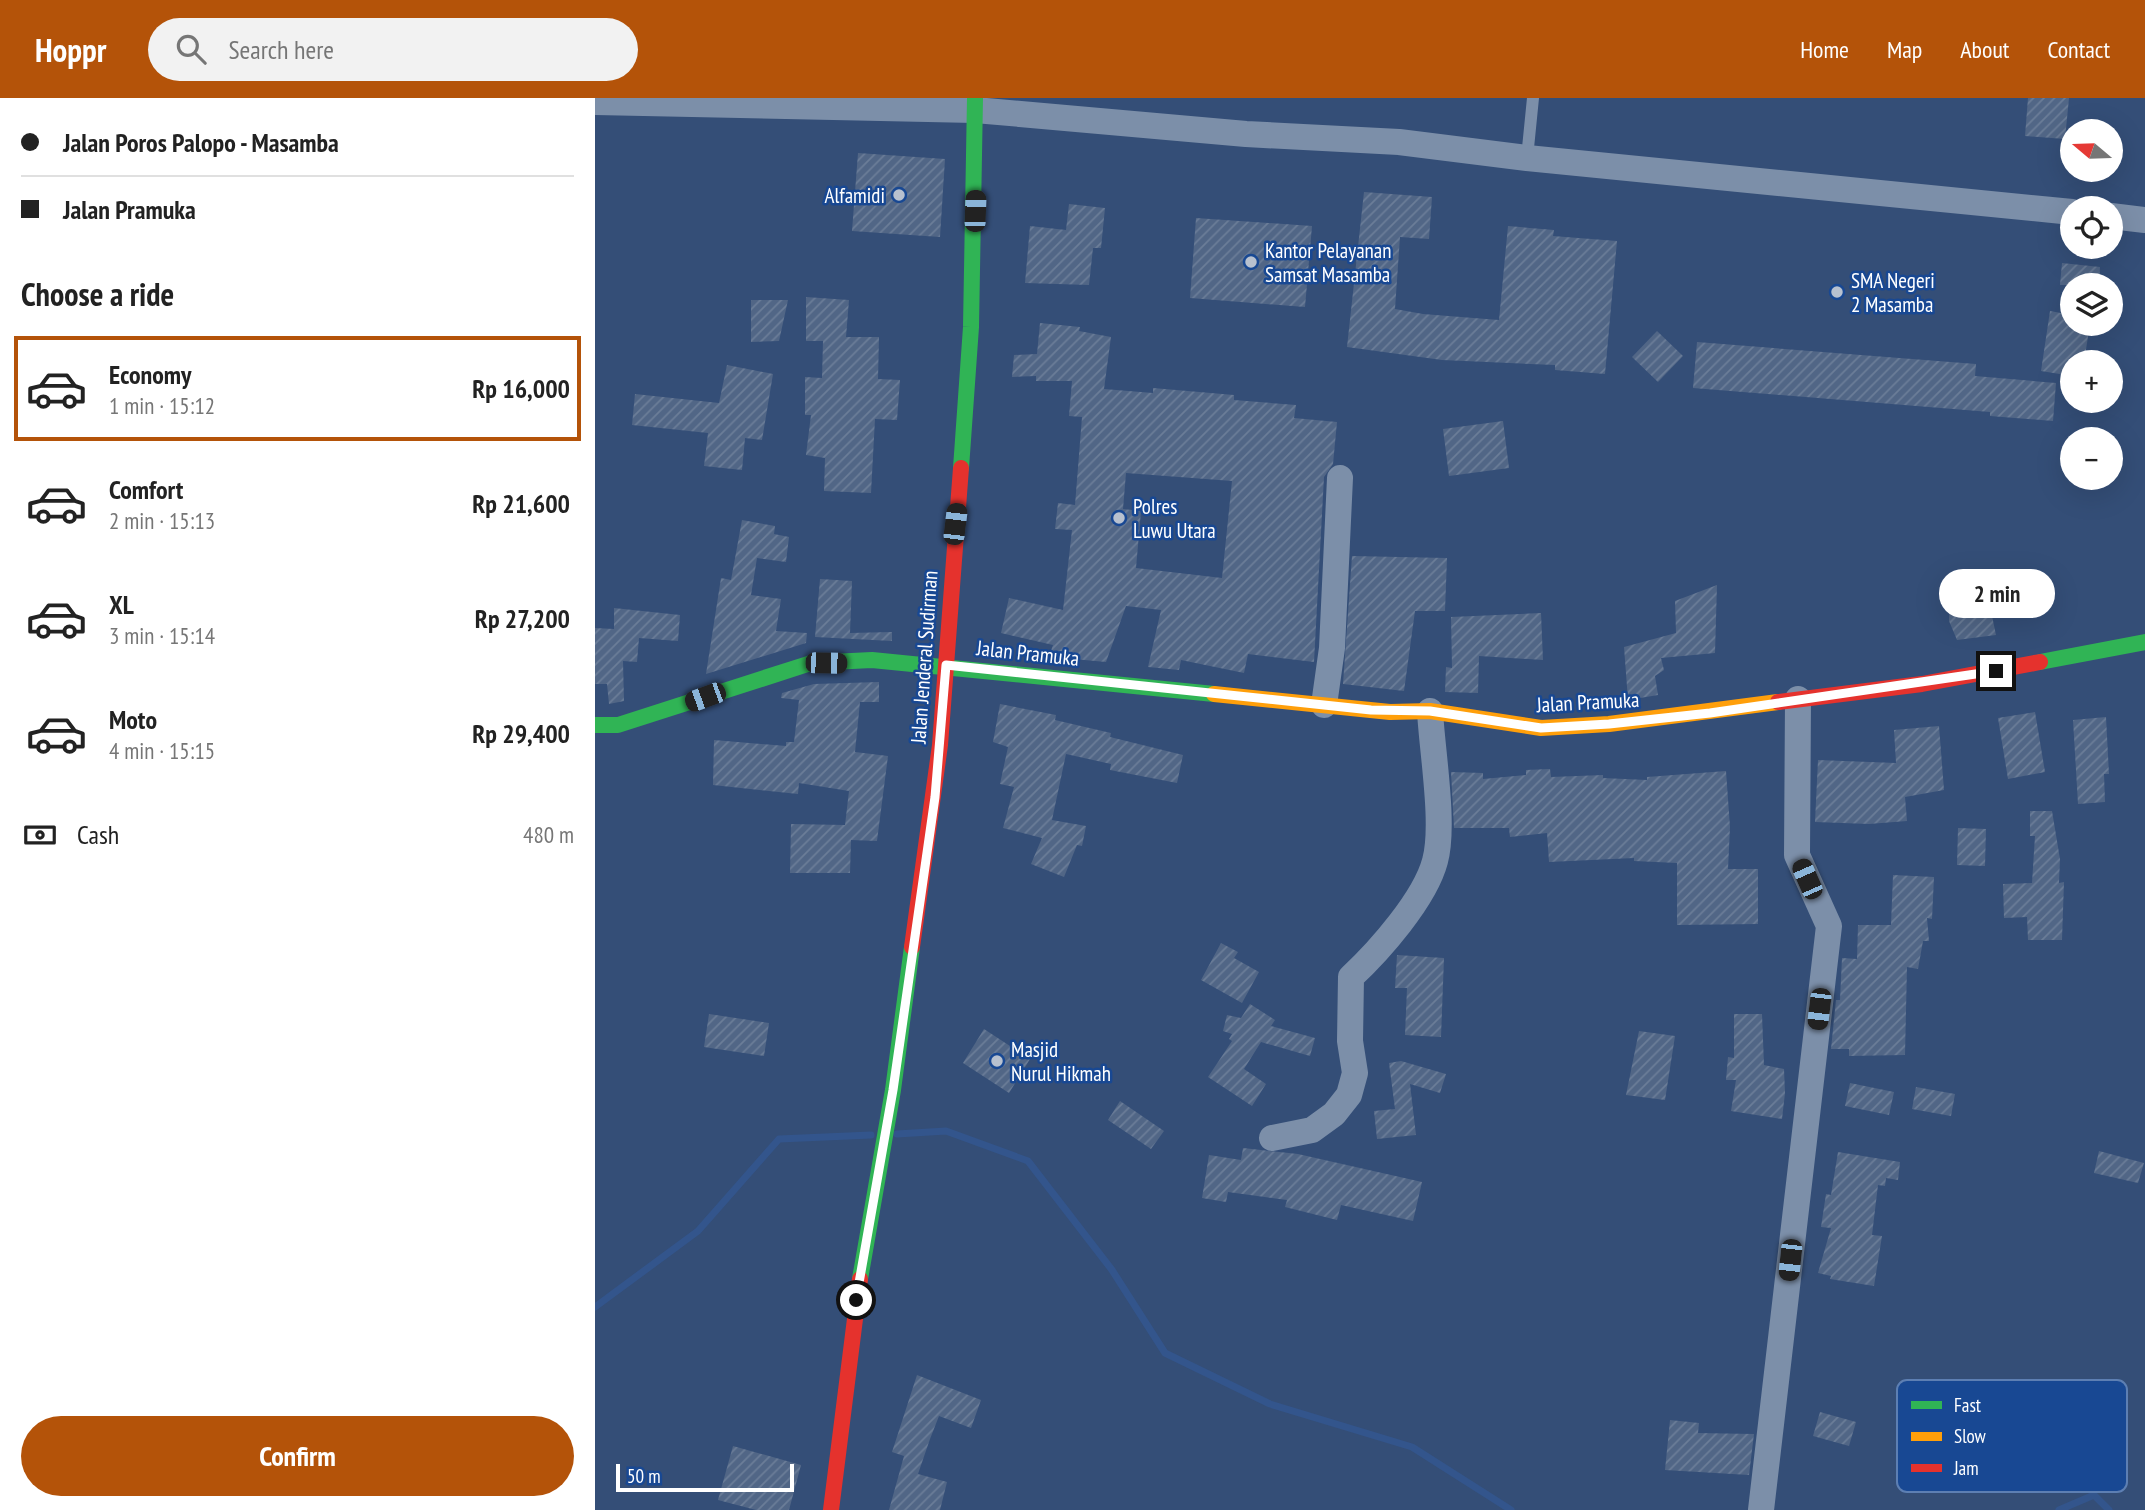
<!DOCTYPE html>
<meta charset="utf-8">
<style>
:root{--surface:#fff;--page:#f2f2f2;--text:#222;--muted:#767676;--line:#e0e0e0;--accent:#b45309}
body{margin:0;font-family:"PT Sans Narrow",sans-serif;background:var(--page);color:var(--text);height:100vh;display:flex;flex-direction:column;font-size:26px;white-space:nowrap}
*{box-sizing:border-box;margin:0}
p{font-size:23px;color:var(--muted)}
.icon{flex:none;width:38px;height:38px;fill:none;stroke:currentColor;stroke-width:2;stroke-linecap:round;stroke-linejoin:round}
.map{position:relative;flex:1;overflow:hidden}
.details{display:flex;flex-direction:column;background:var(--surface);width:595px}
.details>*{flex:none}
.guide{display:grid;align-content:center;height:154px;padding:0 21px;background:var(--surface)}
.needle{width:46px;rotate:289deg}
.buttons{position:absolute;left:1465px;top:21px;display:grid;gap:14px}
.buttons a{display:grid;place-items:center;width:63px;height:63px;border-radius:50%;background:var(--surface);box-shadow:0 7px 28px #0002;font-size:35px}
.scale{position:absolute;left:21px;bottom:18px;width:178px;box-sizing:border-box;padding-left:7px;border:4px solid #fff;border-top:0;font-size:19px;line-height:24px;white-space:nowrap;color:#fff;-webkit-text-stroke:5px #184893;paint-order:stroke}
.end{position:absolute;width:32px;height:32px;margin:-16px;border:9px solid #fff;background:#111;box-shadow:0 0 0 4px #111}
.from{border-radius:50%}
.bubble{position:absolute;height:49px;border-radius:24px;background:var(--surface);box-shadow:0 7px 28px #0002;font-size:23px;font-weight:700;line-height:49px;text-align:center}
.car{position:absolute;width:21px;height:42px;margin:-21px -10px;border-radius:9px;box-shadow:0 0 5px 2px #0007;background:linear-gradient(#222 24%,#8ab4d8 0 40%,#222 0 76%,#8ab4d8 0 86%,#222 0)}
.guide b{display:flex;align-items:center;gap:24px;height:66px;font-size:26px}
.guide b+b{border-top:2px solid var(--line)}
.guide i{width:18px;height:18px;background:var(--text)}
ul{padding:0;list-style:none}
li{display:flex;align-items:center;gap:21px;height:105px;margin:0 14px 10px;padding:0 7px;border:4px solid transparent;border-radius:0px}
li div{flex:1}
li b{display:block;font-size:26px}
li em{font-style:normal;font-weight:700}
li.active{border-color:var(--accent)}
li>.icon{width:63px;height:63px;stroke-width:1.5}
h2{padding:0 21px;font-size:32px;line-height:84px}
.pay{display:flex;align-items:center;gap:18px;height:77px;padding:0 21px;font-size:26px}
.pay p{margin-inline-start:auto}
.button{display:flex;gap:14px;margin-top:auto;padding:14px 21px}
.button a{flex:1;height:80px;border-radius:42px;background:var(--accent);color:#fff;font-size:28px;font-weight:700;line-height:80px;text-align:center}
header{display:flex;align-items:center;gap:42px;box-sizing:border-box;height:98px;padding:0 35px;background:var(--accent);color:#fff}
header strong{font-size:33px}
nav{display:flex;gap:38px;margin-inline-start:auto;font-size:24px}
.search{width:490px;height:63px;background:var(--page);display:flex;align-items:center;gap:18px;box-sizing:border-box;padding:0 24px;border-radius:38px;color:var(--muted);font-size:26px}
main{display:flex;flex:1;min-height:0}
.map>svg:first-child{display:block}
</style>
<header>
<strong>Hoppr</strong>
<div class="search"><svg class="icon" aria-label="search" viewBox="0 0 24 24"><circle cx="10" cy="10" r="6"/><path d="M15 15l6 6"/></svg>Search here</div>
<nav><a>Home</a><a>Map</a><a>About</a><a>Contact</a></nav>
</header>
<main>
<section class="details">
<div class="guide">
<b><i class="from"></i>Jalan Poros Palopo - Masamba</b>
<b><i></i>Jalan Pramuka</b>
</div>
<h2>Choose a ride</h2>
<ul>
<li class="active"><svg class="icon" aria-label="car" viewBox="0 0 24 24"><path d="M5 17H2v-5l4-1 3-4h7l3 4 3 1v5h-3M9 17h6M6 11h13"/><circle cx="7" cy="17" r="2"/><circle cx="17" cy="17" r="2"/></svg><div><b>Economy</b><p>1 min · 15:12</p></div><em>Rp 16,000</em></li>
<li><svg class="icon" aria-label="car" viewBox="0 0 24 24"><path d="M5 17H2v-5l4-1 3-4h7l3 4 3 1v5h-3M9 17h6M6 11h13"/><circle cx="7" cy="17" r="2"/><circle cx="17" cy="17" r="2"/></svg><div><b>Comfort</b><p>2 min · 15:13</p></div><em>Rp 21,600</em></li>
<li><svg class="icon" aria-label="car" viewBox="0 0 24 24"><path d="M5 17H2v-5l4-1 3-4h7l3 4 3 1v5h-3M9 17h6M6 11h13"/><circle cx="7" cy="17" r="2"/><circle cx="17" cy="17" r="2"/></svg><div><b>XL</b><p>3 min · 15:14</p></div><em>Rp 27,200</em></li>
<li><svg class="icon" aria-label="car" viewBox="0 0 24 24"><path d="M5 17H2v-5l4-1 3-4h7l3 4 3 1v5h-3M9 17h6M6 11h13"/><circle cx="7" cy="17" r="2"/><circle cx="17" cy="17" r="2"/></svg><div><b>Moto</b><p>4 min · 15:15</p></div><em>Rp 29,400</em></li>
</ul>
<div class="pay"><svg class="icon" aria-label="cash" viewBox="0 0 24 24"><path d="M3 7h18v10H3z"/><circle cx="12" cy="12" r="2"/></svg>Cash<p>480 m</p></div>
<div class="button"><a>Confirm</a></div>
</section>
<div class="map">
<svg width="1550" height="1412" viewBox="0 0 1550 1412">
<defs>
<pattern id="building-hatch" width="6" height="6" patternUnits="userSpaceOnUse" patternTransform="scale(1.75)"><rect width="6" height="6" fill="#516686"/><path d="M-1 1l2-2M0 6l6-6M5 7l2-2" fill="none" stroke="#6b7d98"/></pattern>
</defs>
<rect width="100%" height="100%" fill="#344e77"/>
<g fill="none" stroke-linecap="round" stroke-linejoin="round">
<g stroke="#33558c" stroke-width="7">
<path d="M302,1036L351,1033L433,1063L517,1172L570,1255L675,1306L817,1349L916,1412"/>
<path d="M0,1209L103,1133L184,1041L276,1037"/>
<path d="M1464,1412L1499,1397L1514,1412"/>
</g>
</g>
<g fill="url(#building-hatch)" fill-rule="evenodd">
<path d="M1433,0H1474L1470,41L1430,38Z"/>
<path d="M263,55L350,61L345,139L257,133Z"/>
<path d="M769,94L837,99L834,141L805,139L800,211L828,216L904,222L913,128L959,132L958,138L1022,143L1010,276L960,272V267L847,262L752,249Z"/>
<path d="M474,106L510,110L506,150H498L494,187L430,185L435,128L471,132Z"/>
<path d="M601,120L717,128L710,209L595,200Z"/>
<path d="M1467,165L1505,169L1504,187H1465Z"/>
<path d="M211,199L254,202L251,239H284L283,281L305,282L302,322L280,321L276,395L229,393L230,360L211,357L216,317H210V279L227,280L228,243H211Z"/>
<path d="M156,202H193L184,243L156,244Z"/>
<path d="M1455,213L1477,217V226H1495L1489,264H1477V278L1446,273Z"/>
<path d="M445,225L485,229L484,233L516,239L509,291L558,295V290L639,297V302L701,307L699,320L742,324L738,366L729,379L719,564L653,556L649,575L586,562L584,572L553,569L566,512L531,508L511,564L457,559L454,558L458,547L406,535L414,500L468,512L477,432L460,431L463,405L480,407L487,319L474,318L477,283H441V278L417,279L419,257L442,256ZM531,375L637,383L627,480L541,470L546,413L528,411Z"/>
<path d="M1062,233L1088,258L1063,284L1037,259Z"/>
<path d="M1102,244L1381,266L1380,278L1461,285L1458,323L1395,318V314L1098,290Z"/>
<path d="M132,267L178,276L167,342L150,340L147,372L109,368L113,335L37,327L40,296L124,305Z"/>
<path d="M908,323L914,370L854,378L848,331Z"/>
<path d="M147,422L180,428L179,436L194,439L191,464L162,460L156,497L186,501L181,533L212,535L211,545L111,576L126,480L136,482Z"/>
<path d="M757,458L852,460L850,513H820L809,593L748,586Z"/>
<path d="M1388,475L1401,537L1362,542L1354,523L1355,491L1368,490L1367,480Z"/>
<path d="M225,481L257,483L255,535L297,534V543L220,539Z"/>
<path d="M1122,487L1120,555L1066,560L1069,572L1060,578L1063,597L1033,602L1029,549L1081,535L1080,503Z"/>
<path d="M19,510L85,517L83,543L44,540L42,564L28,563L29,603L14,606L12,586H0V530L19,531Z"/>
<path d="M946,515L948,562L884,558L883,595L850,594L851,569L857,570L856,519Z"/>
<path d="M284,584V604H265L260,654L293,658L282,743L256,742L255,775H195L196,726L250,727L254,693L204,685L203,696L118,687L119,642L191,648V644H199L204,602L186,600L187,595L219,586Z"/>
<path d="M405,606L461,617L460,622L516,635L515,639L588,657L582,685L515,672L516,666L471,656L457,722L491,728L487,748L482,747L469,779L436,766L447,740L408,730L419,689L405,686L413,649L398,644Z"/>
<path d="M1440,614L1450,674L1413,681L1403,620Z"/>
<path d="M1511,619L1514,676H1509L1510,704L1483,706L1478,622Z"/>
<path d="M1344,628L1349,692L1310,699L1312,723L1274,726L1220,724L1223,662L1301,665L1299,632Z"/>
<path d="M955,671L956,679L1008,677V680L1052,682V679L1131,673L1135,729L1133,771H1163V826L1082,827V765L1039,763V760L954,764L952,735L915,739L914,730H859L856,674L888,675V681L931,677V672Z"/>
<path d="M1435,713H1457L1465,761L1464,785L1469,784L1467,842H1433L1432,819L1409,820L1408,786L1437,785L1440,738H1435Z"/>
<path d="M1363,730L1391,731L1390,768L1362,767Z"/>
<path d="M1298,777L1339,779L1337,821L1332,820L1334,843H1328L1323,871L1312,869L1310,957L1254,958V951H1236L1241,902H1245L1247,860L1262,861L1263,827H1296Z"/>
<path d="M626,845L643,854L639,860L664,874L647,905L606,882Z"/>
<path d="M802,857L849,860L846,939L810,937L812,890H800Z"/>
<path d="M655,906L680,922L676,928L720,940L715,958L666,944L649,971L671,986L657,1008L613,979L637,943L634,941L637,936L628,933L632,917L646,920Z"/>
<path d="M114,916L174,925L169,958L109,949Z"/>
<path d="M1139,916H1167L1169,967L1189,971L1190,995L1187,1021L1136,1013L1141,982H1131L1133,959L1139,960Z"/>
<path d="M389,931L435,961L414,995L368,965Z"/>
<path d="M1044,933L1080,938L1070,1002L1031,997Z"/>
<path d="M806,963L851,976L845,995L815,986L821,1037L782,1041L779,1013L800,1011L794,965Z"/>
<path d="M1255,985L1299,994L1294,1017L1250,1008Z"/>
<path d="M1321,989L1360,996L1356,1018L1317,1011Z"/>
<path d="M525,1003L569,1033L556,1051L513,1022Z"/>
<path d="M648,1050L703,1056L827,1084L818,1123L746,1107L742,1122L690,1109L692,1102L633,1094L631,1104L607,1100L614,1057L646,1062Z"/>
<path d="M1504,1053L1549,1065L1543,1085L1499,1075Z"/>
<path d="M1243,1054L1305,1064L1303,1082L1291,1080L1290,1088L1283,1087L1277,1137L1287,1138L1279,1188L1235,1181L1236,1178L1223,1175L1236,1130L1226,1129L1231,1096L1236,1097Z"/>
<path d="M322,1277L386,1302L376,1330L344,1318L335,1341L323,1376L352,1384L345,1412H294L309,1358L297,1354Z"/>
<path d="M1225,1314L1261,1324L1254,1348L1218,1338Z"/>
<path d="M1075,1322L1104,1325L1103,1335L1159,1336L1154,1377L1070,1372Z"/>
<path d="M138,1348L206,1367L194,1412H161L123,1402Z"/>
</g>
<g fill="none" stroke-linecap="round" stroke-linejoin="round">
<path stroke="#7c8fa9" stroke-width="12" d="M932,60L938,0"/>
<g stroke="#7c8fa9" stroke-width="26">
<path d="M0,4L380,12L651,36L804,44L932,60L1477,114"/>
<path d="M1516,118L1550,122"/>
<path d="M729,607L737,550L745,380"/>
<path d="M677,1040L717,1032L739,1016L754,997L760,975L755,943L756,879C784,853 830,801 840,763C850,727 837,653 835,613"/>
<path d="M1166,1412L1234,828L1202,757L1203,601"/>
</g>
<g stroke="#30b455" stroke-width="16">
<path d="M366,370L376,229L380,0"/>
<path d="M1445,564L1550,544"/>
<path d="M0,627H23L216,565L277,562L619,596"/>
<path d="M265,1181L298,992L317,849"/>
</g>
<path stroke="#ff9f0a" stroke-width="16" d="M619,596L795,614L835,613L946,630L1014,626L1183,604"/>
<g stroke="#e5322d" stroke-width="16">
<path d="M1183,604L1327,586L1445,564"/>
<path d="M317,849L345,647L366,370"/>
<path d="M236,1412L265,1181"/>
</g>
</g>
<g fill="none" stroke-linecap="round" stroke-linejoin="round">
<path stroke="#fff" stroke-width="9" d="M261,1202L298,992L340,699L351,567L776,612L835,613L946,630L1014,626L1115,615L1401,573"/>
</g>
<g fill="#b8c1cf" stroke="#184893" stroke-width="2.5">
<circle cx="304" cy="97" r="7"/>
<circle cx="656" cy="164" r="7"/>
<circle cx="1242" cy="194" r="7"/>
<circle cx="524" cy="420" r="7"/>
<circle cx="402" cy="963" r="7"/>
</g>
<g text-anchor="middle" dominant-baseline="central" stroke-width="5" stroke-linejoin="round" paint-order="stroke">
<g font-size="21" fill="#fff" stroke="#184893" text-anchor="start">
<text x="290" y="97" text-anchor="end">Alfamidi</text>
<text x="670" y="152">Kantor Pelayanan<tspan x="670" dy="24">Samsat Masamba</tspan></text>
<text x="1256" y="182">SMA Negeri<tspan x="1256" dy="24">2 Masamba</tspan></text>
<text x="538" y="408">Polres<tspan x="538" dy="24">Luwu Utara</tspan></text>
<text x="416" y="951">Masjid<tspan x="416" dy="24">Nurul Hikmah</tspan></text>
</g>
<g font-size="21" fill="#fff" stroke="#184893">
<text transform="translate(433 555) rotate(6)">Jalan Pramuka</text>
<text transform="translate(329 559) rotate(-86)">Jalan Jenderal Sudirman</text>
<text transform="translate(993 604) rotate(-3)">Jalan Pramuka</text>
</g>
</g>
<rect x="1302" y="1282" width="230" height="112" rx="10" fill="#184893" stroke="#5d7fb3" stroke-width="2"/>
<rect x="1316" y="1303" width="31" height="8" fill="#30b455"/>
<rect x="1316" y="1334" width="31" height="9" fill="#ff9f0a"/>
<rect x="1316" y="1366" width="31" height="8" fill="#e5322d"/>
<g font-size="19" fill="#fff">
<text x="1359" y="1314">Fast</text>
<text x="1359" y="1345">Slow</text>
<text x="1359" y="1377">Jam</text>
</g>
</svg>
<div class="buttons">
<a><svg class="needle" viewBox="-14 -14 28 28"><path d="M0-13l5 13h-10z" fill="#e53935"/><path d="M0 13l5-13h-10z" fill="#767676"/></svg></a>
<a><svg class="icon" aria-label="locate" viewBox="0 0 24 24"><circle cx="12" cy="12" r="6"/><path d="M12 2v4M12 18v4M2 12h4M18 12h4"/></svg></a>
<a><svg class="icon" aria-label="layers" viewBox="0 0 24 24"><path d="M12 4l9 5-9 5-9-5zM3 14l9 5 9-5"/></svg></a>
<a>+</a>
<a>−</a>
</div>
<div class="scale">50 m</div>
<i class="end from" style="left:261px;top:1202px"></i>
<i class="end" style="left:1401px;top:573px"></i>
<div class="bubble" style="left:1344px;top:471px;width:116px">2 min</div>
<i class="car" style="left:380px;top:113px;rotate:2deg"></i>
<i class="car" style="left:360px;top:426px;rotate:7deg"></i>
<i class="car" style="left:231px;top:565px;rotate:91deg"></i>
<i class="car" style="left:110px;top:599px;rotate:250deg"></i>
<i class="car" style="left:1212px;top:781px;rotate:336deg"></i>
<i class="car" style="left:1224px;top:911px;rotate:187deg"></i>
<i class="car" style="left:1195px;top:1162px;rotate:186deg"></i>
</div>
</main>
